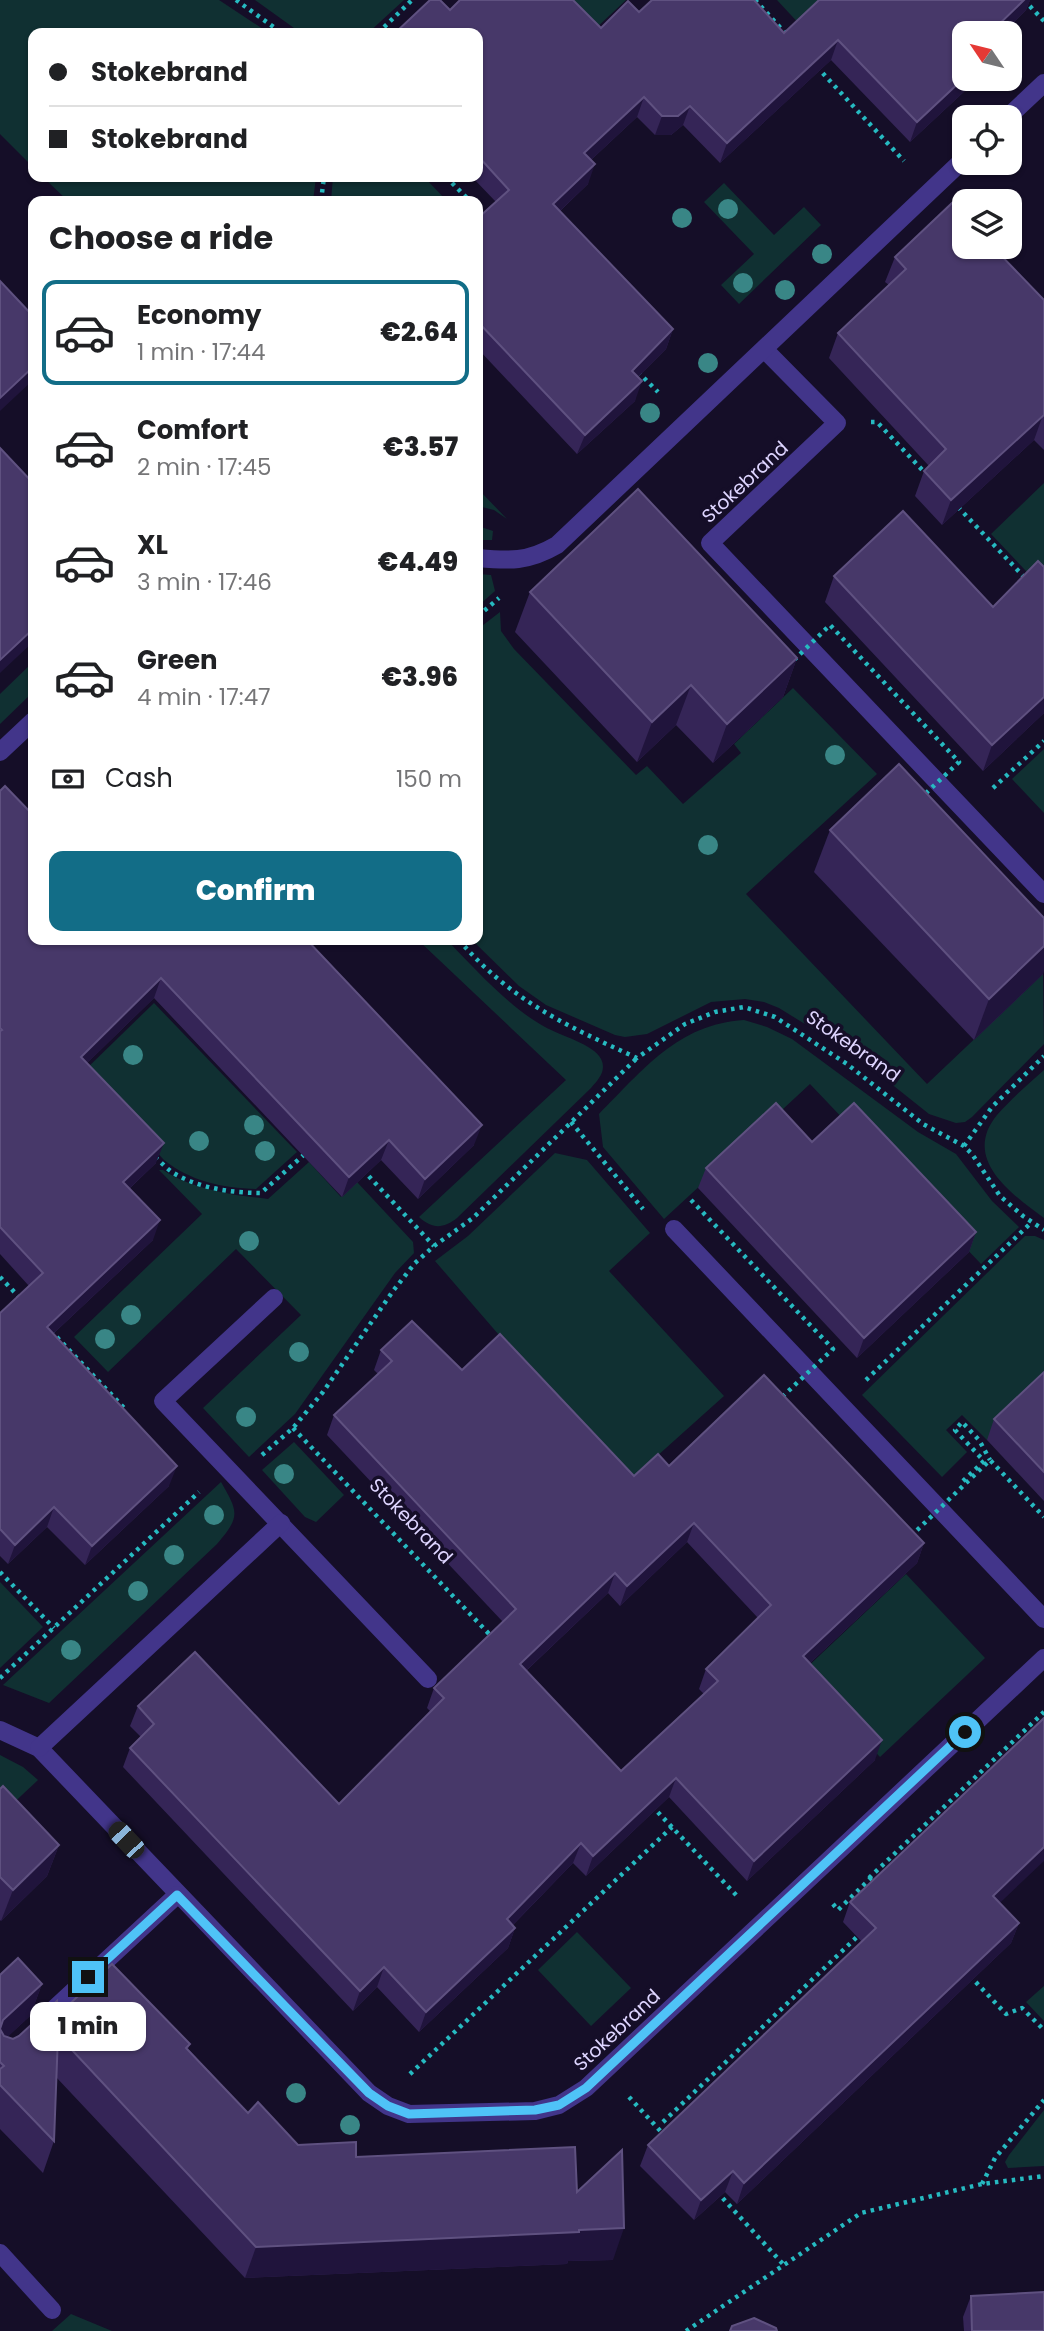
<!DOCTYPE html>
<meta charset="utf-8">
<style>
:root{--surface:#fff;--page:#f2f2f2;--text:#202124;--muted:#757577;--line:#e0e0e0;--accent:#126d87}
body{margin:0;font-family:Poppins,sans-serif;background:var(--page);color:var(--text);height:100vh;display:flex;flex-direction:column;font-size:26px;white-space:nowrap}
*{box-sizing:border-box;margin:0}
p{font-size:23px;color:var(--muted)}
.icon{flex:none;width:38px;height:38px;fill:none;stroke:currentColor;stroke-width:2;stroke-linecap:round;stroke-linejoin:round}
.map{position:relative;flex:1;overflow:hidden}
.details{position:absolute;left:28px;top:196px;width:455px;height:749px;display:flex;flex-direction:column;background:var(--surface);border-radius:14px;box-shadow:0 2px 5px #0004}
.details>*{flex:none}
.top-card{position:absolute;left:28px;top:28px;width:455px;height:154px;border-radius:14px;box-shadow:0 2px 5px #0004;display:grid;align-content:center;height:154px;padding:0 21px;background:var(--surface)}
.needle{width:46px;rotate:305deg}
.fabs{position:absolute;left:952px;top:21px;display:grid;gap:14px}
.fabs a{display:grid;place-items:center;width:70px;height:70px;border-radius:14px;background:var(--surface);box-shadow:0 2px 5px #0004;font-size:35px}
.end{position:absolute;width:32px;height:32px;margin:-16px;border:9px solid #4fc3f7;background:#111;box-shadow:0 0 0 4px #111}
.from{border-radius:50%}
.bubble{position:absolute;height:49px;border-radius:14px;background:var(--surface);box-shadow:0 2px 5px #0004;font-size:23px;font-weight:800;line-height:49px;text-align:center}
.car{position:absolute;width:21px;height:42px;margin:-21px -10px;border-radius:9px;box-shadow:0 0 5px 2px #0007;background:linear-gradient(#222 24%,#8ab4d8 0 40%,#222 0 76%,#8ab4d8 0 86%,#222 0)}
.top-card b{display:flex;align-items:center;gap:24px;height:66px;font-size:26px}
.top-card b+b{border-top:2px solid var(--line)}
.top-card i{width:18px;height:18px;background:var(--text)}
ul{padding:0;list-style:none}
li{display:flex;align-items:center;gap:21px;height:105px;margin:0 14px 10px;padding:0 7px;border:4px solid transparent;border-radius:14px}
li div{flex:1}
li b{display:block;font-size:26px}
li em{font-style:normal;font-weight:800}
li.selected{border-color:var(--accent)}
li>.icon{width:63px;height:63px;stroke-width:1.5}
h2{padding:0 21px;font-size:32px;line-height:84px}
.pay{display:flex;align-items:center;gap:18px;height:77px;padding:0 21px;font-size:26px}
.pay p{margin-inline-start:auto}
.primary-button{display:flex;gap:14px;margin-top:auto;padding:14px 21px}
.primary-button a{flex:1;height:80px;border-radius:14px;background:var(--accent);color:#fff;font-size:28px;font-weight:800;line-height:80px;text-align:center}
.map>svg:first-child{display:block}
</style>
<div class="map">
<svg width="1044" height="2331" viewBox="0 0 1044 2331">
<rect width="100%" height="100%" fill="#150e28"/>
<g fill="#103032">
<path d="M0,0H219L269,33H33V167L0,134Z"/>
<path d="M255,0H404L368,33H301Z"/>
<path d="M563,0H626L593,31Z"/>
<path d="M777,0H830L803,28Z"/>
<path d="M43,177H316L313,201H68Z"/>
<path d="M333,177H424L447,201H331Z"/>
<path d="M724,183L774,235L804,207L821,225L739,304L721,285L754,254L704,202Z"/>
<path d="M1044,483V590L991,534Z"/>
<path d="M478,489L507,519L494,510L478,506Z"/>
<path d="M478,526L493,531L492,540H478Z"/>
<path d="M478,574L491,575L495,591L478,606Z"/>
<path d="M500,612L501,631L514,649L636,775L647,766L683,804L741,753L734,744L793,688L877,774L746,894L927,1084L1043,974L1044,1044L972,1117L965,1122L956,1123L929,1114L855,1055L779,1008L764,1002L745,999L711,1002L647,1034L625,1037L615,1035L546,1005L519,986L472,940H478V629Z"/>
<path d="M33,662V692L0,724V694Z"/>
<path d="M1044,749V813L1012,779Z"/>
<path d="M418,940H447C475,969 510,1008 545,1027C559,1035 595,1045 601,1059C607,1071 598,1080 591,1088L457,1218C443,1229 432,1229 419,1217L566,1080Z"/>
<path d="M154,1003L297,1152L256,1189C222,1188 190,1181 164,1160L82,1073Z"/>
<path d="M744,1020L767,1027L792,1039L918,1132L956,1154L992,1201L1019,1227L981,1264L810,1084L664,1219L603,1147L599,1114C643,1070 678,1024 744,1020Z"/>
<path d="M1044,1070V1218C1012,1194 961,1159 997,1115C1011,1099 1028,1084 1044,1070Z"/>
<path d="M555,1153L587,1160L650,1233L609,1271L724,1396L627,1483L435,1261L468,1236Z"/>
<path d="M309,1162L341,1197L357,1182L413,1242L414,1253L395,1273L295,1414L249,1457L203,1408L301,1315L236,1249L108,1372L74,1337L202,1214L159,1170H163C194,1190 232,1195 268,1199Z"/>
<path d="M1025,1236H1035L1044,1240V1386L987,1440L962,1415L946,1430L967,1452L942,1477L862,1395Z"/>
<path d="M294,1442L344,1495L316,1522L305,1517L262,1470Z"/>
<path d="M221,1482C238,1512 241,1516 217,1544L49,1703L3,1685Z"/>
<path d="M906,1574L985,1658L880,1757L801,1673Z"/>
<path d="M0,1582L43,1627L0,1668Z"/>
<path d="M0,1755L23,1767L38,1780L6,1810L0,1804Z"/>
<path d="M577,1932L631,1988L591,2026L538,1970Z"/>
<path d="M1044,1986V2021L1026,2002Z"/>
<path d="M1044,2110V2166L1008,2168L1005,2162L1009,2155Z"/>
<path d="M71,2314L112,2331H52Z"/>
</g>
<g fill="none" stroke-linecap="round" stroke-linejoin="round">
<g stroke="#26bac1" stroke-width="4.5" stroke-dasharray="3.5 5" stroke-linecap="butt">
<path d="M236,0L282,33"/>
<path d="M755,0L787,35"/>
<path d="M1024,0L1044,21"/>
<path d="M378,33L412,0"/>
<path d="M817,67L904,161"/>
<path d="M446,177L470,201"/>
<path d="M321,201L324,177"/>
<path d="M478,209L487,218"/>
<path d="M638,372L658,392"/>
<path d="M871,422H877L927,475"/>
<path d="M958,507L1026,579"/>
<path d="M478,616L499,598"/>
<path d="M993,788L1044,741"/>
<path d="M459,940C511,1001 567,1026 637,1058L685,1024L715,1012L744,1007L775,1017L847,1064L923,1124L964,1146L972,1154L1000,1196L1023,1216L1044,1230"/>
<path d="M571,1122L643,1209"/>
<path d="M964,1146L992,1107L1044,1056"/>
<path d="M155,1157C161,1162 166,1168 172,1172C197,1188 232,1193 261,1193L307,1152"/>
<path d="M363,1170L434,1246"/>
<path d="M0,1277L21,1299"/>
<path d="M51,1331L127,1411"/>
<path d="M866,1380L1032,1222"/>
<path d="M293,1428L492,1637"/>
<path d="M262,1455L293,1428L323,1392L393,1291L415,1263L434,1246L473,1218L637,1058"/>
<path d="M963,1481L984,1461L955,1430L962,1422L979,1440L990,1460"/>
<path d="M0,1572L54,1628"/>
<path d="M0,1678L199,1492"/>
<path d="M652,1806L737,1896"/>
<path d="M833,1904L838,1910L875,1874"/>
<path d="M970,1976L1006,2014L1022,2008L1044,2030"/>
<path d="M410,2074L672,1827"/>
<path d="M629,2097L664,2135"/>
<path d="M982,2184L995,2158L1044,2100"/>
<path d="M717,2192L783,2264"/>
<path d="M686,2331L861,2213L982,2184L1044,2176"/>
</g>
<g stroke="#42358a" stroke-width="18">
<path d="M1008,117L1044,83"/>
<path d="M765,350L837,423L710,543L1044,894"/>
<path d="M478,558C509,561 528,562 557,545L964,159"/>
<path d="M0,752L33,721"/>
<path d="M674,1229L1044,1619"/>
<path d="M274,1298L163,1401L428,1679"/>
<path d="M0,1730L39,1748L369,2093L388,2106L409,2114L535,2111L559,2105L586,2088L1044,1658"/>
<path d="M39,1748L281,1523"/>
<path d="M41,2021L177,1895"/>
<path d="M0,2253L52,2310"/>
</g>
<g stroke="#26bac1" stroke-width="4.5" stroke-dasharray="3.5 5" stroke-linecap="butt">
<path d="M794,660L830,625L959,762L923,796"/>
<path d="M691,1200L833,1349L781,1398"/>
<path d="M911,1536L990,1460L1044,1517"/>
<path d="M877,1884L870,1877L1044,1712"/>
<path d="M663,2122L860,1934"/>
</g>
</g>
<g fill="#398686">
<circle cx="728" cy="209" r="10"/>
<circle cx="682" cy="218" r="10"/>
<circle cx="822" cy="254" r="10"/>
<circle cx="743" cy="283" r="10"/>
<circle cx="785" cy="290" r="10"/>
<circle cx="708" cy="363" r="10"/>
<circle cx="650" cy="413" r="10"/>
<circle cx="835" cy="755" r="10"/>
<circle cx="708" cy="845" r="10"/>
<circle cx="133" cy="1055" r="10"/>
<circle cx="254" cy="1125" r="10"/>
<circle cx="199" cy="1141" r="10"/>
<circle cx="265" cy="1151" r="10"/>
<circle cx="249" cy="1241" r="10"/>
<circle cx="131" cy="1315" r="10"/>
<circle cx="105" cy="1339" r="10"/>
<circle cx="299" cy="1352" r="10"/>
<circle cx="246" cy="1417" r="10"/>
<circle cx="284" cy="1474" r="10"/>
<circle cx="214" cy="1515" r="10"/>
<circle cx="174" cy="1555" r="10"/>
<circle cx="138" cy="1591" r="10"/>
<circle cx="71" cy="1650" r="10"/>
<circle cx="296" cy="2093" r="10"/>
<circle cx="350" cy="2125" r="10"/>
</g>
<g fill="#352557" fill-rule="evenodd">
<path d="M819,0H1030L1026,10L1003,33H964L968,88L910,142L831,60L720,163L683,125L671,135H655L637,117L591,160L588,184L560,211L673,329L666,349L638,377L635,401L577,454L478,349V218L496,202L472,177H478V33L450,10L601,28L639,12L784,33Z"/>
<path d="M895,257L1044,300V450L1034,440L942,525L915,496L924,471L929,466L829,358L838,333L889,285L885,282Z"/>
<path d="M1044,567V713L983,771L825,602L834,576L993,607Z"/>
<path d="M530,592L797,658L783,697L713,763L676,725L637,762L515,632Z"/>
<path d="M0,791L33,940H307L474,1145L418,1199L381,1160L342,1197L154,998L87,1063L156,1163L129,1189L153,1240L53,1334L169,1486L85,1565L47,1527L8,1564L0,1556V1313L29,1286L0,1254Z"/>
<path d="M830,830L1043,974L974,1040L814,872Z"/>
<path d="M812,1142L976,1232L969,1252L857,1358L698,1188L706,1168Z"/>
<path d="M381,1350L462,1370L634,1476L669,1466L924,1543L917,1563L810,1663L875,1760L747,1881L669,1797L586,1876L573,1863L513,1925L515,1928L508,1948L419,2032L377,1987L353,2011L123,1767L130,1748L141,1737L130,1726L138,1706L339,1804L431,1712L427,1708L434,1688L503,1622L327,1435L334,1415L378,1374L374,1370ZM687,1542L758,1618L706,1669L699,1689L704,1694L621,1771L526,1671L608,1593L620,1606Z"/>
<path d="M1044,1372V1501L987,1440L994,1419Z"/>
<path d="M0,1789L59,1845L47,1876L1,1921L0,1920Z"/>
<path d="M850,1902L1000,1903L1019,1923L1011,1943L737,2204L725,2192L694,2220L640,2166L648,2145L862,1942L843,1922Z"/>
<path d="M0,1975L42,1984L30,2016L7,2037L13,2039L58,2015L190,2044L188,2049L248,2113L298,2145L356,2157L577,2192L613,2260L568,2261L567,2264L245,2278L56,2077L54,2141L43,2173L0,2129Z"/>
<path d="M971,2296L1044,2331H964L963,2317Z"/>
</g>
<g fill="#20143c">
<path d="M1024,0H1030L1026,10L1003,33H990Z"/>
<path d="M838,40L831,60L720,163L727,143Z"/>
<path d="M964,78V79H971L968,88L910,142L917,122Z"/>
<path d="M644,97L637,117L577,173L584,153Z"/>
<path d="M690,106L683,125L671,135H655L662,116Z"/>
<path d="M595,164L588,184L546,224L553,204Z"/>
<path d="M673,329L666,349L625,390L632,371Z"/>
<path d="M33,367V380L0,411V398Z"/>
<path d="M642,381L635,401L577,454L585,435Z"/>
<path d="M1043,415L1034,440L942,525L951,500Z"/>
<path d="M33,629V642L0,673V660Z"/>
<path d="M797,658L783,697L713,763L727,724Z"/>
<path d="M691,685L676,725L637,762L652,722Z"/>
<path d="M1044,697V713L983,771L992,745Z"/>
<path d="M1044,946V971L1043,974L974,1040L989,999Z"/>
<path d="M161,978L154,998L74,1076L81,1057Z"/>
<path d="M482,1125L474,1145L418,1199L425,1179Z"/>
<path d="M389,1140L381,1160L342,1197L349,1177Z"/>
<path d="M164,1143L156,1163L115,1202L123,1182Z"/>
<path d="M160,1220L153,1240L39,1347L47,1327Z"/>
<path d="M976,1232L969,1252L857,1358L864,1338Z"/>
<path d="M177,1466L169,1486L85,1565L92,1546Z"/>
<path d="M54,1507L47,1527L8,1564L15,1545Z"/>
<path d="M694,1523L687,1542L620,1606L627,1586Z"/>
<path d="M924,1543L917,1563L796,1676L803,1656Z"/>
<path d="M615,1573L608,1593L513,1683L520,1664Z"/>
<path d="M882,1740L875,1760L747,1881L754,1861Z"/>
<path d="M676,1778L669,1797L586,1876L593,1856Z"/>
<path d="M581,1843L573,1863L499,1939L507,1919Z"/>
<path d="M59,1845L47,1876L1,1921L13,1890Z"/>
<path d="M1044,1847V1861L986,1916L993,1896Z"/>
<path d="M1019,1923L1011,1943L737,2204L744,2183Z"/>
<path d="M515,1928L508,1948L419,2032L426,2012Z"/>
<path d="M384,1967L377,1987L353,2011L360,1991Z"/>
<path d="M42,1984L30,2016L0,2044V2029L3,2020Z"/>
<path d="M733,2171L725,2192L694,2220L701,2200Z"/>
<path d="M624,2228L613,2260L568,2261L567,2264L245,2278L256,2247Z"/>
</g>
<g fill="#473869" stroke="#5f5180" stroke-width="2" fill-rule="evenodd">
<path d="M430,0H440L450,10L460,0H573L601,28L628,1L639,12L652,0H754L784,33L819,0H1024L990,33H964V78L917,122L838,40L727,143L690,106L678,116H662L644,97L584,153L595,164L553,204L673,329L632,371L642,381L585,435L478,322V218L509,190L478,156V33H395Z"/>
<path d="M952,203L964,216V247H993L1044,300V415L951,500L924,471L946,449L838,333L906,269L895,257Z"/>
<path d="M0,281L33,316V367L0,398Z"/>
<path d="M0,448L33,483V629L0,660Z"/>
<path d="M638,489L797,658L727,724L691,685L652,722L530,592Z"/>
<path d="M903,511L993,607L1038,561L1044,567V697L992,745L834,576Z"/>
<path d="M899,764L1044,918V946L989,999L830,830Z"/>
<path d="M5,786L33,815V940H307L482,1125L425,1179L389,1140L349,1177L161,978L81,1057L164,1143L123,1182L160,1220L47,1327L177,1466L92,1546L54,1507L15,1545L0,1529V1313L43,1273L0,1227V1031L2,1030L0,1028V791Z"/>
<path d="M776,1103L812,1142L854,1103L976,1232L864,1338L706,1168Z"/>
<path d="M412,1321L462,1370L500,1334L634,1476L658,1454L669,1466L764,1375L924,1543L803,1656L882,1740L754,1861L676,1778L593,1856L581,1843L507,1919L515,1928L426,2012L384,1967L360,1991L130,1748L154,1724L138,1706L195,1652L339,1804L444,1698L434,1688L516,1609L334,1415L392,1361L381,1350ZM694,1523L771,1605L706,1669L718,1681L621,1771L520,1664L615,1573L627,1586Z"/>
<path d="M1044,1372V1472L994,1419Z"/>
<path d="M1044,1718V1847L993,1896L1019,1923L744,2183L733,2171L701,2200L648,2145L876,1928L850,1902Z"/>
<path d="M3,1786L59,1845L13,1890L0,1877V1789Z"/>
<path d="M18,1958L42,1984L3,2020L0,2029L4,2036L13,2039L19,2036L57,2001L58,2015L112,1964L190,2044L186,2048L248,2113L258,2102L298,2145L356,2142V2157L575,2147L577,2192L622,2150L624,2228L579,2230V2232L256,2247L58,2035L54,2141L0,2085V2069L4,2066L0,2062V1975Z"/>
<path d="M1044,2292V2331H972L971,2296Z"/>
<path d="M754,2318L776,2328L777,2331H730L732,2326Z"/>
</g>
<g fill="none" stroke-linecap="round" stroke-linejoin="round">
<path stroke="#4fc3f7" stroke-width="9" d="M88,1977L177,1895L369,2093L388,2106L409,2114L535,2110L559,2105L586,2088L965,1732"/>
</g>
<g text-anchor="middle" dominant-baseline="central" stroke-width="7" stroke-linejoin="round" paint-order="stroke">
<g font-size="19" fill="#ded5ff" stroke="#150e28">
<text transform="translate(745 482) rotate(-43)">Stokebrand</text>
<text transform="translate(853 1046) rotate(35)">Stokebrand</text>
<text transform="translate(411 1521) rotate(46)">Stokebrand</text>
<text transform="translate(617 2030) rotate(-43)">Stokebrand</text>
</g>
</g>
</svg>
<div class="fabs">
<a><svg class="needle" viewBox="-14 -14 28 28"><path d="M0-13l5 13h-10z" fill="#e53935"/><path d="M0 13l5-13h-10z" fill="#757577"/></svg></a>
<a><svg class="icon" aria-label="locate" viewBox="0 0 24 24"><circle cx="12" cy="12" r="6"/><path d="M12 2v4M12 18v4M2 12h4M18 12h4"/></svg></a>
<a><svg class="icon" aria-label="layers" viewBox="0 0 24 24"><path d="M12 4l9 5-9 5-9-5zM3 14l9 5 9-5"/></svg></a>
</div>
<i class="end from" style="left:965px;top:1732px"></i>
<i class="end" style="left:88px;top:1977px"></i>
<div class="bubble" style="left:30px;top:2002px;width:116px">1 min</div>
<i class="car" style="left:126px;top:1840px;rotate:317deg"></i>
<div class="top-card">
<b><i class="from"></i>Stokebrand</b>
<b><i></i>Stokebrand</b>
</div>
<section class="details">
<h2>Choose a ride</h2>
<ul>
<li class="selected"><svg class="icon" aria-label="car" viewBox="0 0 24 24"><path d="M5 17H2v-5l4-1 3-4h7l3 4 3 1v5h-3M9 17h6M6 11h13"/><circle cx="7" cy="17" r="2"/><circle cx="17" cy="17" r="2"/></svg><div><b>Economy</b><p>1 min · 17:44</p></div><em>€2.64</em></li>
<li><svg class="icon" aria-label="car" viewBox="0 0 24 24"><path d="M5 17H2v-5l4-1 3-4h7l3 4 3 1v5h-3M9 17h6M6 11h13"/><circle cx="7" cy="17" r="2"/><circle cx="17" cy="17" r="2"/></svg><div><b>Comfort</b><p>2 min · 17:45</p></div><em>€3.57</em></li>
<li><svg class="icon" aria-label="car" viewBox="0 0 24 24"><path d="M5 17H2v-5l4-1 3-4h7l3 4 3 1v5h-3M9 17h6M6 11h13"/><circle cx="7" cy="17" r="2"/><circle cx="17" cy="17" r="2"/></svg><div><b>XL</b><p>3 min · 17:46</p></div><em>€4.49</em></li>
<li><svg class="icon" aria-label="car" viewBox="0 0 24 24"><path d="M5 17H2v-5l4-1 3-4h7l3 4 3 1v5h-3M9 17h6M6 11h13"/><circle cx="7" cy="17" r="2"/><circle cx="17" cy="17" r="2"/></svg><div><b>Green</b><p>4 min · 17:47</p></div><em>€3.96</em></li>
</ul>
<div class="pay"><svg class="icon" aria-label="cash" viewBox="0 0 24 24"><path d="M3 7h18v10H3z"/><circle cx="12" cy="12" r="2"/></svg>Cash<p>150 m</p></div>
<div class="primary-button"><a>Confirm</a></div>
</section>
</div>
